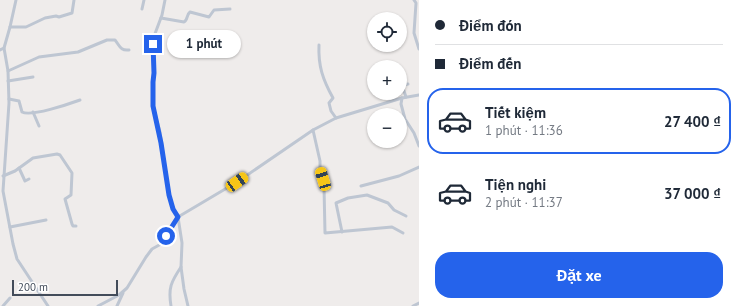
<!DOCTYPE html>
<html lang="vi">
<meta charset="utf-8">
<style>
:root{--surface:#fff;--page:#f6f6f7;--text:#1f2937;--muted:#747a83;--line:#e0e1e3;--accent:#2563eb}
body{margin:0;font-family:"PT Sans",sans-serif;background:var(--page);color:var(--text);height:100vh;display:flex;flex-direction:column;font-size:15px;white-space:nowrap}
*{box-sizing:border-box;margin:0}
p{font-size:13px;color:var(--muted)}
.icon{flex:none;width:22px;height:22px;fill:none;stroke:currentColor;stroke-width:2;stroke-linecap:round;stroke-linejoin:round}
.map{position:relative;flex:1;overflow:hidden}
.drawer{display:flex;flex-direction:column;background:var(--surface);width:320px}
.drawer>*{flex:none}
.banner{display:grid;align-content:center;height:88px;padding:0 16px;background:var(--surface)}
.buttons{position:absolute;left:367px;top:12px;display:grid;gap:8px}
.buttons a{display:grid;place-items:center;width:40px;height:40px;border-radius:50%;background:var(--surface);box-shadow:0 1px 3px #0004;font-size:20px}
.scale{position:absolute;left:12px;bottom:10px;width:106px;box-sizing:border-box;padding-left:4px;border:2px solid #434c5a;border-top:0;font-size:11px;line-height:14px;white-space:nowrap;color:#434c5a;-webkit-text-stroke:3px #fff;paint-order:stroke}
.end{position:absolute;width:18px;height:18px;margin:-9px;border:5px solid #2563eb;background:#fff;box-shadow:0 0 0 2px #fff}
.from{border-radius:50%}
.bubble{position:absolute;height:28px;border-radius:14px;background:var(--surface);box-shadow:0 1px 3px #0004;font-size:13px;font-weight:600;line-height:28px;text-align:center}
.car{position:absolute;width:12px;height:24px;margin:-12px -6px;border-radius:5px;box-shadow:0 0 3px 1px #0007;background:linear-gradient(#f5c518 24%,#345 0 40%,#f5c518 0 76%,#345 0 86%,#f5c518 0)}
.banner b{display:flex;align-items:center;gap:14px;height:38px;font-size:15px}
.banner b+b{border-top:1px solid var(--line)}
.banner i{width:10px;height:10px;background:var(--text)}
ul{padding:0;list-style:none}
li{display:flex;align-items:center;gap:12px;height:66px;margin:0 8px 6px;padding:0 8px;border:2px solid transparent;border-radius:16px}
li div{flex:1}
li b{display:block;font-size:15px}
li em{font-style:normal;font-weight:600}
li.current{border-color:var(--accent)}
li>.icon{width:36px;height:36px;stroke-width:1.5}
.cta{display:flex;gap:8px;margin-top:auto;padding:8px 16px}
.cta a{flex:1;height:46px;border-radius:16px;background:var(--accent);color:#fff;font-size:16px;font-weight:600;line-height:46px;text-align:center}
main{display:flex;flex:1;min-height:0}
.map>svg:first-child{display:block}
</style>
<main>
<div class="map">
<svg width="419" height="306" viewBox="0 0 419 306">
<rect width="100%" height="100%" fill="#efeceb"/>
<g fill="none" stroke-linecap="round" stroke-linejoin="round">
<g stroke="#bec6d2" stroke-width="3">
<path d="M165,0L162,15L153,39L154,76L153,82V106L160,132L169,195L173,209L178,217L182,243L181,267L184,289L188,306"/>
<path d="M414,0L416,3L414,33L419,49"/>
<path d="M142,9L144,0"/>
<path d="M161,18L184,22C188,20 186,15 190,12L209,17L214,10L230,9"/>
<path d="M10,27H26L45,18L56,16L59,17L72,13L74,0"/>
<path d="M319,45C318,66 323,80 333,98L329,103L331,111L336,118"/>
<path d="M4,48L8,71L9,103L3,191L13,244L17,259L48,306"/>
<path d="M0,50L4,48L10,27L16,0"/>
<path d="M8,71L39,57L78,52L107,40H115C120,46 120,51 129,50"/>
<path d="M8,81L33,77"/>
<path d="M406,97L403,88L404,85L408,84"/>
<path d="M402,98L401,104L405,119L414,133L419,146"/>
<path d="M9,99L19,101L22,112C31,117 69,104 80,100"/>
<path d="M33,112L39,126"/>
<path d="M313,130L320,161V171L324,187L325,233L392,227L403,233"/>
<path d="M19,168L25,181L29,179"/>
<path d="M3,176L15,171L33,158L57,154L60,155L72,173L71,195L65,199L72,224L73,226H76"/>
<path d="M361,186L399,176L419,167"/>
<path d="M10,227L46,220"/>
<path d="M342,232L336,203L348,198L367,195L388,203L394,210L406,216"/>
<path d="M3,306L10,298"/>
<path d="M98,306L119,295L127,288L146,257L152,249L161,244L178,217L237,182L313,130L336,118L402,98L419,95"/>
<path d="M117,306L123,293"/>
<path d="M171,306C168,288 171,282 181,267"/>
<path d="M413,306L419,303"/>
</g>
</g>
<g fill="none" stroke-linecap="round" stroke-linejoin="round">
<path stroke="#2563eb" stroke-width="5" d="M153,44L154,73L153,82V106L161,143L169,195L173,209L178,217L166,236"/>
</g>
</svg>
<div class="buttons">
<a><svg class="icon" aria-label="locate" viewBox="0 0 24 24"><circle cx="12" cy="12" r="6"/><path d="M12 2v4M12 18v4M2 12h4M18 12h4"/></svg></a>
<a>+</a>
<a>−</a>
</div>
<div class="scale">200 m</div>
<i class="end from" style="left:166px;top:236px"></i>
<i class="end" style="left:153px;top:44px"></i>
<div class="bubble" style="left:167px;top:30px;width:74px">1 phút</div>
<i class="car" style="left:323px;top:179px;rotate:343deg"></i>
<i class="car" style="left:237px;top:182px;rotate:56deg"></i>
</div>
<section class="drawer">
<div class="banner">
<b><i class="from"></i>Điểm đón</b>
<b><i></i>Điểm đến</b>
</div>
<ul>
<li class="current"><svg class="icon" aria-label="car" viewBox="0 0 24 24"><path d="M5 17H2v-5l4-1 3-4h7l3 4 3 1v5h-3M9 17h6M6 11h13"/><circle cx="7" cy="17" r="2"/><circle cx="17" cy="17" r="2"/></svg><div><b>Tiết kiệm</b><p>1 phút · 11:36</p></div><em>27 400 ₫</em></li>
<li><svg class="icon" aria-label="car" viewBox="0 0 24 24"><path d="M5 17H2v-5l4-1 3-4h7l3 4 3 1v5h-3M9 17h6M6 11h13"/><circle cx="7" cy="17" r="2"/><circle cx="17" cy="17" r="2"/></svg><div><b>Tiện nghi</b><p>2 phút · 11:37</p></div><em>37 000 ₫</em></li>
</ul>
<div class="cta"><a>Đặt xe</a></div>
</section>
</main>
